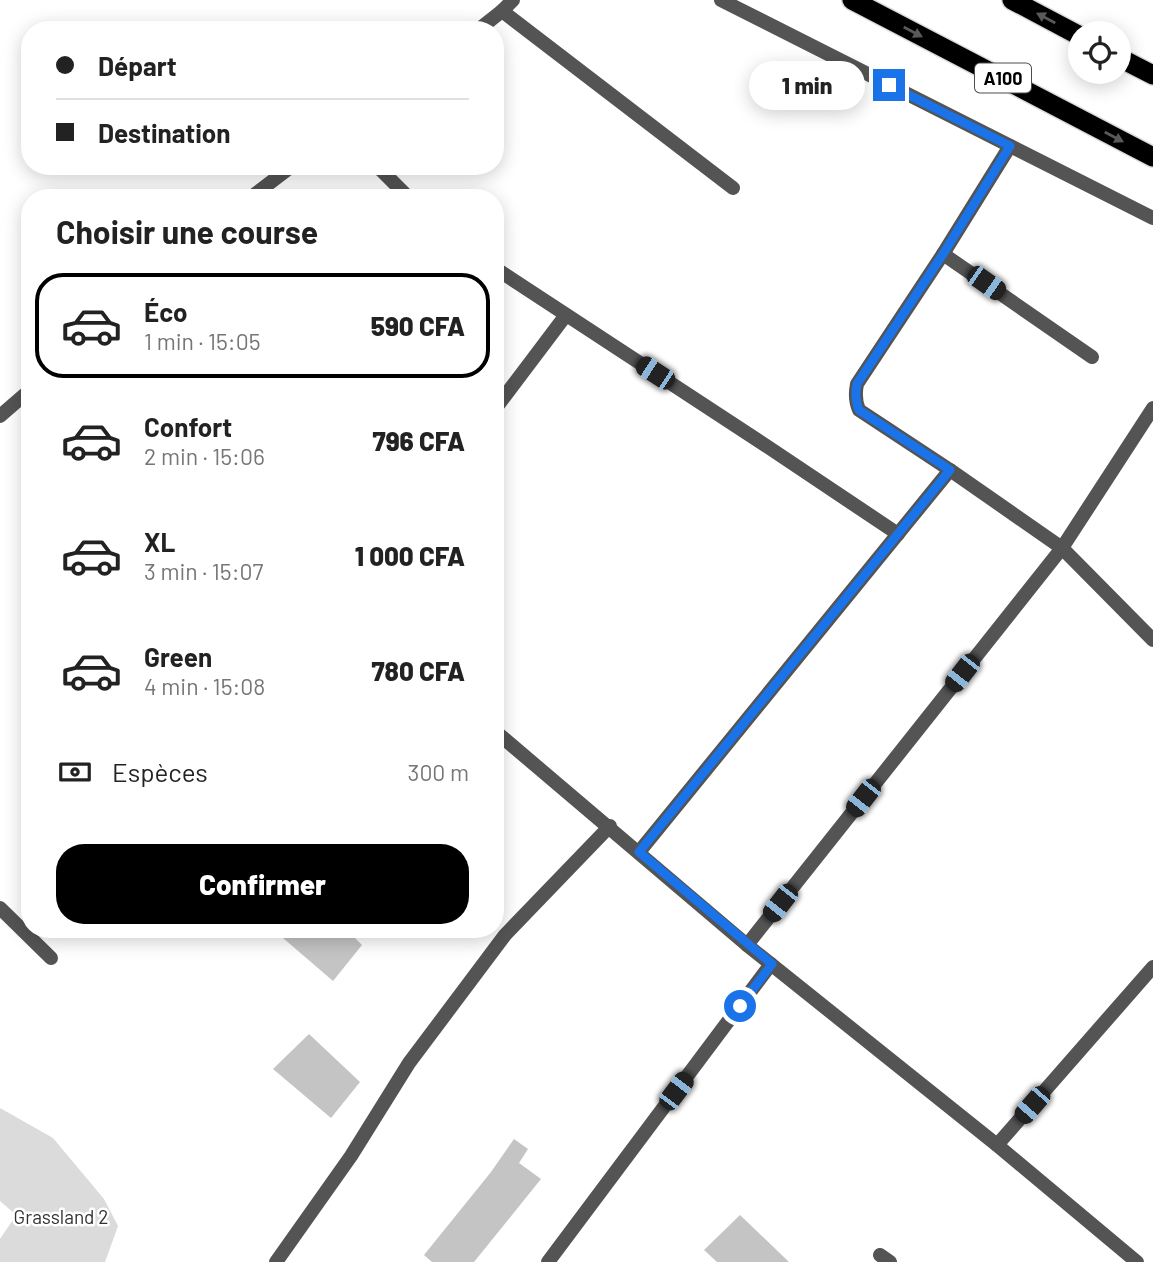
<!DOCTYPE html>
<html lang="fr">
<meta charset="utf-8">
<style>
:root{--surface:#fff;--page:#f6f6f6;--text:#222;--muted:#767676;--line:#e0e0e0;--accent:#000}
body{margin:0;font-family:Barlow,sans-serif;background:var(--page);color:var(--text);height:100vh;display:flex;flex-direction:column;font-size:26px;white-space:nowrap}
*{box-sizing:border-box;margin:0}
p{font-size:23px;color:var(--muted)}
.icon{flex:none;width:38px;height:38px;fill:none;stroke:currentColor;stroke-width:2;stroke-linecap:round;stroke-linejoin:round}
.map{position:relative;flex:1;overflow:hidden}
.sheet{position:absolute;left:21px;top:189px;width:483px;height:749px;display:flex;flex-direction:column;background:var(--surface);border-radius:28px;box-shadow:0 4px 18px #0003}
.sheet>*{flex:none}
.guide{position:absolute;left:21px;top:21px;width:483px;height:154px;border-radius:28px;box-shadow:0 4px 18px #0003;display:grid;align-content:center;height:154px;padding:0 35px;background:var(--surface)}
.tools{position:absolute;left:1068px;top:21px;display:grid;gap:14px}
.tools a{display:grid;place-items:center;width:63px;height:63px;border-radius:50%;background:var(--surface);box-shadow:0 4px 18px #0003;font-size:35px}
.end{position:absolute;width:32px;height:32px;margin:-16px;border:9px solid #1a73e8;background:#fff;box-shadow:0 0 0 4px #fff}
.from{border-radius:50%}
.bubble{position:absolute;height:49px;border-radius:24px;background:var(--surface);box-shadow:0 4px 18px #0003;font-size:23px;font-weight:800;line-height:49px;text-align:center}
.car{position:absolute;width:21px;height:42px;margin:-21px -10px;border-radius:9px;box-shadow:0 0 5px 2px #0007;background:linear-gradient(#222 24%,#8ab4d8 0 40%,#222 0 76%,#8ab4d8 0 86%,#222 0)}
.guide b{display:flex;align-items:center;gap:24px;height:66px;font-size:26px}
.guide b+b{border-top:2px solid var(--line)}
.guide i{width:18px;height:18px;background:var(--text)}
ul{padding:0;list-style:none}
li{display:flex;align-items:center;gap:21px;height:105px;margin:0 14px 10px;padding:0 21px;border:4px solid transparent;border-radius:28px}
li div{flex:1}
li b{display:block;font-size:26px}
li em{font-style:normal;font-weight:800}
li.selected{border-color:var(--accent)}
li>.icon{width:63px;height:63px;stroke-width:1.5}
h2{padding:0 35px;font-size:32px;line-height:84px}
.pay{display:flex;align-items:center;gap:18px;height:77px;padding:0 35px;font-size:26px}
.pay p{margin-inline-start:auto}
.cta{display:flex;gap:14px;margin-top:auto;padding:14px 35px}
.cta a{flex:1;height:80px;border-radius:28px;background:var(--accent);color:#fff;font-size:28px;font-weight:800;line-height:80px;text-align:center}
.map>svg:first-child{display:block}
</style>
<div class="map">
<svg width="1153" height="1262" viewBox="0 0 1153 1262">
<rect width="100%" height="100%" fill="#fff"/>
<path fill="#dbdbdb" d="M0,1108L53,1138L104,1199L118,1226L105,1262H0V1239L16,1215L0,1201Z"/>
<g fill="#c4c4c4">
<path d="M278,929H346L362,945L333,981L276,932Z"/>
<path d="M309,1034L360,1082L331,1118L273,1069Z"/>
<path d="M514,1139L528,1149L519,1163L541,1179L474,1262H432L424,1255L491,1172Z"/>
<path d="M740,1215L789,1262H717L704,1250Z"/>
</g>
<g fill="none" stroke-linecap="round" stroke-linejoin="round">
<defs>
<g id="trunk">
<path d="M852,0L1153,157"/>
<path d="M1012,0L1080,36"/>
<path d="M1118,57L1153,75"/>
</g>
</defs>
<use href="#trunk" stroke="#dbdbdb" stroke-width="22"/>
<g stroke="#545454" stroke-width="14">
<path d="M721,0L1153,218"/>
<path d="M502,11L733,188"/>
<path d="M478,30L502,11L513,0"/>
<path d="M1010,146L943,254L857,384C855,394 855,401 859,410L950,470L1062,548L1153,640"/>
<path d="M377,166L409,198"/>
<path d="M250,198L292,166"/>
<path d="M943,254L1092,357"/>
<path d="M495,268L768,447L898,534"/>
<path d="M495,409L566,315"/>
<path d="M0,416L30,390"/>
<path d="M495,731L747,945L997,1145L1137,1262"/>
<path d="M639,852L950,470"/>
<path d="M0,908L51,958"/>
<path d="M747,945L1062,548L1153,408"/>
<path d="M997,1145L1153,967"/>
<path d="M880,1255L890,1262"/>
<path d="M276,1262L351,1156L409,1063L505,935L610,826"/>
<path d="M548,1262L771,964"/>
</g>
<use href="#trunk" stroke="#000" stroke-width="19"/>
</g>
<defs><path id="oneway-solid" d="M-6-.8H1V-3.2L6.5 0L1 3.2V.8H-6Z" transform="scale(1.75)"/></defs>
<g fill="#595959">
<use href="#oneway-solid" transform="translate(1046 18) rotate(-152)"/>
<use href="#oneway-solid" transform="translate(913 32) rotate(28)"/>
<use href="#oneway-solid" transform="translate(1114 137) rotate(28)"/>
</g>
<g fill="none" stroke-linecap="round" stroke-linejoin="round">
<path stroke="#1a73e8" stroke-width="9" d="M740,1006L772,964L639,852L950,470L859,410C855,401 855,394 857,384L943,254L1010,146L889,85"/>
</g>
<g text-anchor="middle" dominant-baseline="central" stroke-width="5" stroke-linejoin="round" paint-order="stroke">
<rect fill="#fff" stroke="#4c4c4c" stroke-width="2" x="975" y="63.5" width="56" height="29" rx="5"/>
<g font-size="18" font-weight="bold" fill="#000">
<text x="1003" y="78">A100</text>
</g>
<g font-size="19" fill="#323232" stroke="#fff">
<text x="61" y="1216">Grassland 2</text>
</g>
</g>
</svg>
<div class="tools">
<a><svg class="icon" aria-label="locate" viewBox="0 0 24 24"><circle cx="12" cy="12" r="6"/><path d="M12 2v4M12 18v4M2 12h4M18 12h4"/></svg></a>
</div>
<i class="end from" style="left:740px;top:1006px"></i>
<i class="end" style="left:889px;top:85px"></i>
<div class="bubble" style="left:749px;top:61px;width:116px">1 min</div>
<i class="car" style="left:986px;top:283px;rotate:125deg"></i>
<i class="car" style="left:655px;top:373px;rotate:303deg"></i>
<i class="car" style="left:962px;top:673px;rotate:218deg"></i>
<i class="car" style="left:863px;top:798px;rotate:218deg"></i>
<i class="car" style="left:780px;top:903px;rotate:218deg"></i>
<i class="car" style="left:676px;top:1091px;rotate:37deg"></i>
<i class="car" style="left:1032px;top:1105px;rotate:221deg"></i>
<div class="guide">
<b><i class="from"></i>Départ</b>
<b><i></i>Destination</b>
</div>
<section class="sheet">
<h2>Choisir une course</h2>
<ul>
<li class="selected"><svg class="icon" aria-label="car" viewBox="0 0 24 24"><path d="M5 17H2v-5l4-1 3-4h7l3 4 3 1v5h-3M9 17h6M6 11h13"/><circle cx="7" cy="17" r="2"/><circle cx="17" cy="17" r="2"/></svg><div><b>Éco</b><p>1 min · 15:05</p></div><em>590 CFA</em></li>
<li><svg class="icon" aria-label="car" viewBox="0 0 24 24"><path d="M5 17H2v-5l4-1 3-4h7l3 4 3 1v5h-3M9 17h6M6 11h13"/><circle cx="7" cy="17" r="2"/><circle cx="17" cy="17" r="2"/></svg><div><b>Confort</b><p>2 min · 15:06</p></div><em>796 CFA</em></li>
<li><svg class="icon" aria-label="car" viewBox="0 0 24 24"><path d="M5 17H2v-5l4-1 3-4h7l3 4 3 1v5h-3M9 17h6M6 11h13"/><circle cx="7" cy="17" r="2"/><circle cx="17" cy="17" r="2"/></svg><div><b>XL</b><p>3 min · 15:07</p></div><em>1 000 CFA</em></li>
<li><svg class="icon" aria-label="car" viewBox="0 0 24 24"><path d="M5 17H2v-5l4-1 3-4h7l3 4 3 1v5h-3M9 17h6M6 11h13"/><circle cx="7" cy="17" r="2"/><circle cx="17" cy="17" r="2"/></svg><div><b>Green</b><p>4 min · 15:08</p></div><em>780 CFA</em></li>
</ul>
<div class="pay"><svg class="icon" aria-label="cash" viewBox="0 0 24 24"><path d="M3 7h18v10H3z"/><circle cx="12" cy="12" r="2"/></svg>Espèces<p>300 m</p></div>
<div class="cta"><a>Confirmer</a></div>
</section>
</div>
